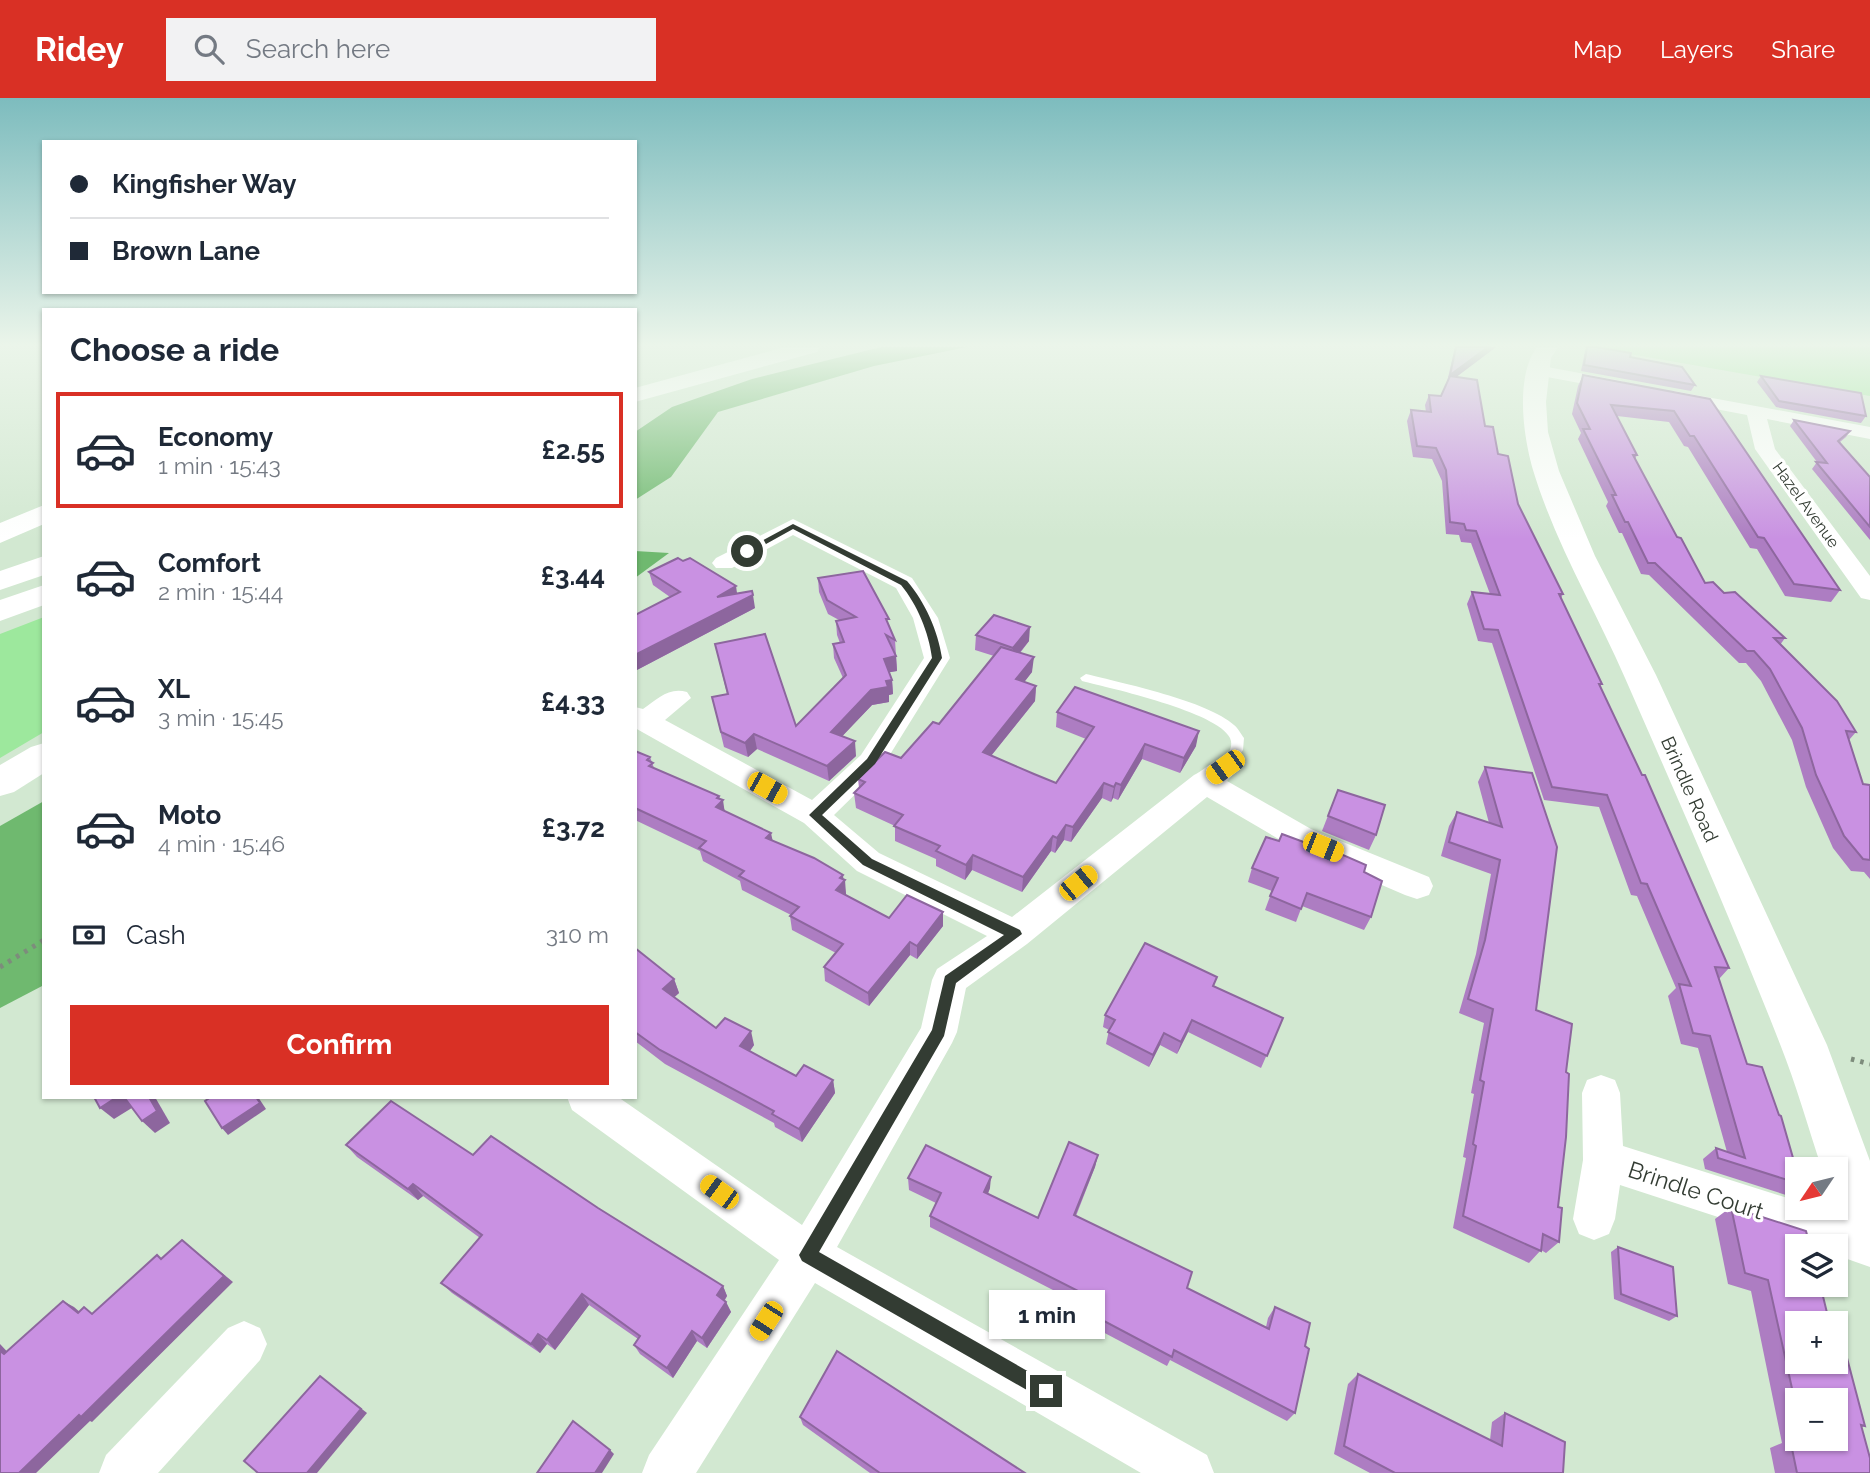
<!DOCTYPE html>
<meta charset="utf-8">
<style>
:root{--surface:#fff;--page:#f2f2f3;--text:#1f2937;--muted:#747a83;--line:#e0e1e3;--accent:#d93025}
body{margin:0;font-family:Raleway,sans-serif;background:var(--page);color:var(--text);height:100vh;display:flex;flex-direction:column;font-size:26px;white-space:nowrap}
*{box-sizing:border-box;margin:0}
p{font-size:23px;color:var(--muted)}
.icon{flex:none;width:38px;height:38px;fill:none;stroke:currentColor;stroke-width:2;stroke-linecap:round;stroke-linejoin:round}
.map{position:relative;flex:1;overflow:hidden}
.sheet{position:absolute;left:42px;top:210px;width:595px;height:791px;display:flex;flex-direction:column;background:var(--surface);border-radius:0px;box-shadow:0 2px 5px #0004}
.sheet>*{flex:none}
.banner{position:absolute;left:42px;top:42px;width:595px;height:154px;border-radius:0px;box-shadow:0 2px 5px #0004;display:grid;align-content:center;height:154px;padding:0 28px;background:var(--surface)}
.needle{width:46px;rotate:235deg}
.tools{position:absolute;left:1785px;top:1059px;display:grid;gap:14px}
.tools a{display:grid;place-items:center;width:63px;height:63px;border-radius:0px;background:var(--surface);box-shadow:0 2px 5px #0004;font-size:35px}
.end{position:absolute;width:32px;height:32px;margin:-16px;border:9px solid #333c33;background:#fff;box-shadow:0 0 0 4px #fff}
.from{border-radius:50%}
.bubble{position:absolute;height:49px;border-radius:0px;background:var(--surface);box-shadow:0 2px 5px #0004;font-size:23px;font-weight:700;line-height:49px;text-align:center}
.car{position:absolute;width:21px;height:42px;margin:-21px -10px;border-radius:9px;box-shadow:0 0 5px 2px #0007;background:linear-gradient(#f5c518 24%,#345 0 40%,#f5c518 0 76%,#345 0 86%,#f5c518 0)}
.banner b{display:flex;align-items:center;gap:24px;height:66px;font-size:26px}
.banner b+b{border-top:2px solid var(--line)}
.banner i{width:18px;height:18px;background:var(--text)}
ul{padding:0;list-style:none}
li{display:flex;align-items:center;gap:21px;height:116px;margin:0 14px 10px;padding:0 14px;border:4px solid transparent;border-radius:0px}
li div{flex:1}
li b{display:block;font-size:26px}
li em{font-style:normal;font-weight:700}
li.on{border-color:var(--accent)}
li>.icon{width:63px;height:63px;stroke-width:1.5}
h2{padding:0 28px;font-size:32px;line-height:84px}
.pay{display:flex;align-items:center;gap:18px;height:77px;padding:0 28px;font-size:26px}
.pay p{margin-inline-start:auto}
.cta{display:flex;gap:14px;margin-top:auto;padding:14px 28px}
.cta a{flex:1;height:80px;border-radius:0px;background:var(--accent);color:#fff;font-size:28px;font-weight:700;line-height:80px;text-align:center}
header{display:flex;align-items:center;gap:42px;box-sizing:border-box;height:98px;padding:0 35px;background:var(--accent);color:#fff}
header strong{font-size:33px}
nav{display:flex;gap:38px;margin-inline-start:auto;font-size:24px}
.search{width:490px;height:63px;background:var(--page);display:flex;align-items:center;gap:18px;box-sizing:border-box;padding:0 24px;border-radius:0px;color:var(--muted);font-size:26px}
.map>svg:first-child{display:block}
</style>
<header>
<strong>Ridey</strong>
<div class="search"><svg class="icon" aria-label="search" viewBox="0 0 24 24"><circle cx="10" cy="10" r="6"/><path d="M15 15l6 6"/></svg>Search here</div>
<nav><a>Map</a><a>Layers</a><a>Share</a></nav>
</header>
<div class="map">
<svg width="1870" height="1375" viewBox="0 0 1870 1375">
<rect width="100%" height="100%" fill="#d2e8d1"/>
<g fill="#9de89d">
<path d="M1590,249H1870V298Z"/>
<path d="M44,519V634L0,660V536Z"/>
</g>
<g fill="#6fb96f">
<path d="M881,249H967L874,268L718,314L671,379L635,402V334L672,309L752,281Z"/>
<path d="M635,453L669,455L635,480Z"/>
<path d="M44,703V887L0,910V728Z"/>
</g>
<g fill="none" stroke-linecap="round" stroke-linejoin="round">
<g stroke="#7d8c7c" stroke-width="5" stroke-dasharray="3.5 6" stroke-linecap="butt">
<path d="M0,869L44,842"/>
<path d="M1851,961L1870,966"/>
</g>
<path fill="#fff" fill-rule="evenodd" d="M1086,576C1122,585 1208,603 1234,627C1238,630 1241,636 1244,640L1243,652L1230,672H1220L1218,669C1224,661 1235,651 1230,640C1218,614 1110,590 1082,583L1080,580Z"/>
<g fill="#fff" fill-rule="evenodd">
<path d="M1537,267L1622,283L1631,288L1622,293L1531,276L1528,272L1531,268Z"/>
<path d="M1674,293L1870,329V341L1767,321L1775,351L1870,478V502L1861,500L1755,351L1747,317L1668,302L1665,298Z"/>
<path d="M793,421L912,480L938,520L950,560L881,671L834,717L879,755L1012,819L1194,677C1210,669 1216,656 1235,662L1240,669L1227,683L1311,731L1429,779L1433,788L1429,797L1417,801L1405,797L1289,747L1207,699L1027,846L966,890L957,934L952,945L837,1149L1207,1357L1214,1375H1141L815,1185L696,1375H642L649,1357L779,1162L572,1012L567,999H618L802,1127L921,930L932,882L937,871L987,838L857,773L804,725L635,630V609L643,611C658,601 668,589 687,594L691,600L665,622L812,702L861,657L924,560L913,520L896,490L793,437L732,470H716L712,465L716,460Z"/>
<path d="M1601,977L1615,982L1620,995L1623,1048L1797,1103V1110H1819L1870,1125V1169L1836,1157V1148H1807L1620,1087L1615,1121L1609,1136L1594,1142L1579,1136L1573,1121L1583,1062L1582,995L1587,982Z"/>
<path d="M244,1223L260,1230L267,1246L260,1262L158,1375H99L106,1357L228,1230Z"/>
</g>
<path fill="#fff" fill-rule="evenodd" d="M1537,249H1558L1551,260L1546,304L1548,334L1559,373L1595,458L1656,577L1827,947L1870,1063V1160L1851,1153L1835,1110L1836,1071H1822C1808,1029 1796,986 1780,946C1732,823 1678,701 1625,580C1595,511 1555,445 1533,372C1523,338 1515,278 1537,249Z"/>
<g fill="#fff" fill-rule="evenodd">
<path d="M785,249H820L817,254L635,304V290Z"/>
<path d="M44,407V426L0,445V425Z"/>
<path d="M44,458V477L0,492V473Z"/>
<path d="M44,487V507L0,523V502Z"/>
<path d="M44,645V675L14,694L0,698V667L31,649Z"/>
</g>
</g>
<g fill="#ad7dc2" fill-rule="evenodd">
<path d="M1455,249H1496L1456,279L1485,328L1498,356L1518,406L1563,496L1561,500L1602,586L1600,588L1729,870L1719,881L1747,966L1797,1074V1089L1786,1097L1705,1071L1703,1061L1716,1050L1727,1054L1698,950L1681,946L1668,898L1676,890L1637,798L1631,797L1599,709L1544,702L1492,545L1478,543L1467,506L1472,494L1490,496L1471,445L1461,444L1459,437L1446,436L1442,383L1432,361L1413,359L1407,323L1411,312L1426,314L1425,307L1429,297L1441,298L1447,284Z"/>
<path d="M1587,249L1630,259L1695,287L1691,293L1581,273L1585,253Z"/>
<path d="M1583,277L1710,301L1840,492L1831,504L1785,498L1757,451L1750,450L1688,349L1684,348L1669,324L1617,318L1637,357L1635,361L1677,439L1705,485L1724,495L1785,540L1780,547L1856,634L1849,642L1863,686L1870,687V781L1864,774L1851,773L1833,750L1806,689L1792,642L1761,583L1746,565H1739L1649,477L1641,476L1622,435H1619L1606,408L1608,404L1578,341L1581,335L1572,316L1578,288Z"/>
<path d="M1761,278L1866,318L1861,325L1776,309L1757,284Z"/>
<path d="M1794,322L1850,333L1846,339L1840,344L1870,379V442L1812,371L1817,364L1790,328Z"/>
<path d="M649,474L737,495L755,510L635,573V517L670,499L653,487Z"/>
<path d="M818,480L889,528L895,542L897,573L889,574L892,582L893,596L889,597V604L872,607L842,638L856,658L829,683L757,651L748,659L724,649L712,599L727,596L715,546L796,628L843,580L834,560L833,546L840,545L837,537L836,523L839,522L828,516L819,494Z"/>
<path d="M976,537L1029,543L1020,555L1032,574L1024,584L1036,588L1035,603L991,658L1056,685L1086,641L1056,629L1057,614L1196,648L1180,675L1142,661L1118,702L1113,700L1111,704L1102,700L1071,744L1064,742L1055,755L1051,753L1022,794L972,772L965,782L936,768V761L895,743V728L856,710L854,695L859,690L858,681L901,660L939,626L994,558L975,552Z"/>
<path d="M635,653L650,659L654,670L719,698L725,713L773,743L843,777L846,797L889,820L943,828L917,861L910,857L869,908L825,883L824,869L836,855L792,832L790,818L791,817L742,792L740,783L703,763L700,753L635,722Z"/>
<path d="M1485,669L1532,675L1536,912L1566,974L1558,1109L1559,1144L1546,1155L1541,1152L1529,1165L1453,1130L1466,1060L1463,1059L1474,996L1471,995L1484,925L1459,915L1476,856L1491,776L1441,758L1449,728L1457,714L1489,725L1478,684Z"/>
<path d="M1338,692L1376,737L1369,752L1322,733Z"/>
<path d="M1252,770L1364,774L1371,819L1364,832L1302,808L1296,824L1265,812L1272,793L1248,784Z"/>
<path d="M635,850L674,881L679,895L674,899L716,930L754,947L750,953L796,978L833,982L835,995L802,1044L775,1029L774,1025L665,966L635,943Z"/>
<path d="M1214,888L1283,920L1261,970L1188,934L1177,956L1160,947L1149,969L1106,946L1109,932L1103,929L1105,917Z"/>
<path d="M346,1047L473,1057L598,1110L723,1188L727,1198L725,1202L731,1214L707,1250L697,1243L673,1280L640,1256L634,1247L638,1241L589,1207L555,1252L547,1246L540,1255L452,1195L441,1185L480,1140L423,1098L418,1102L357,1059Z"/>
<path d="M1098,1057L1095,1069L1076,1118L1187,1190L1266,1229L1268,1220L1275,1209L1305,1248L1295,1315L1287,1323L1170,1262L1167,1268L1082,1223L1086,1209L930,1129V1118L936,1105L909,1092L908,1080L990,1090L988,1096L1038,1120Z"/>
<path d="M1731,1109L1829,1223L1865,1328L1862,1329L1870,1375H1775L1770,1350L1782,1345L1751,1193L1728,1186L1715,1121ZM1797,1302L1836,1340H1797Z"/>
<path d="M1618,1149L1677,1218L1669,1223L1614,1201L1611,1154Z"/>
<path d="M1358,1276L1490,1342L1492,1324L1505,1315L1563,1375H1370L1334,1356L1348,1286Z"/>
<path d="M800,1319L1025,1375H870L803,1327Z"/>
</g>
<g fill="#8d669e">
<path d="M1488,249H1496L1447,286L1450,277Z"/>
<path d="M736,488L738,502L717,499Z"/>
<path d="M753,497L755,510L635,573V557Z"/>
<path d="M1030,529L1029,543L1012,564L1013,550Z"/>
<path d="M896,558L897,573L885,575L884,561Z"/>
<path d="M1034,559L1032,574L1015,596L1016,581Z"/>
<path d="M892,582L893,596L889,597V604L872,607L833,648L831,634L871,592L886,583Z"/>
<path d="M1036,588L1035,603L982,669L983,654Z"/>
<path d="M1199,633L1196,648L1180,675L1184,660Z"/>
<path d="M754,636L757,651L748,659L745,645Z"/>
<path d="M855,643L856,658L829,683L827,668Z"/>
<path d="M1145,646L1142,661L1118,702L1121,687Z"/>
<path d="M1104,685L1102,700L1071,744L1073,729Z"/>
<path d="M1116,685L1113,700L1111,704L1114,689Z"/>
<path d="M719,698L720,705L723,702L725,716L716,709L717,700Z"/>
<path d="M1066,727L1064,742L1055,755L1057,740Z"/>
<path d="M771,735L774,749L766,740Z"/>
<path d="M1053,738L1051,753L1022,794L1023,779Z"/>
<path d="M973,757L972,772L965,782L966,767Z"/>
<path d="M843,777V784L845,782L846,796L838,805L836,792L840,780Z"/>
<path d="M943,814V828L917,861V848Z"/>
<path d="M910,844V857L869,908L868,895Z"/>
<path d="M674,881L679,895L668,905L663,891Z"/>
<path d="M1192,922L1188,934L1177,956L1181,944Z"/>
<path d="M751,933L754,947L744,961L740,948Z"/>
<path d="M1164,935L1160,947L1149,969L1153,957Z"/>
<path d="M833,982L835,995L802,1044L799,1031Z"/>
<path d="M117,999H125L135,1008L114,1021L100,1010Z"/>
<path d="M149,999H155L170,1025L155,1035L142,1023Z"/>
<path d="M256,999H258L266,1011L228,1037L222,1030Z"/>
<path d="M1098,1057L1095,1069L1071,1128L1074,1117Z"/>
<path d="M991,1079L990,1090L983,1106L984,1094Z"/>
<path d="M413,1086L423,1098L418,1102L408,1091Z"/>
<path d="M182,1142L233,1184L92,1324L90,1323L36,1375H19Z"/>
<path d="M723,1188L727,1198L721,1207L717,1197Z"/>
<path d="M582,1196L589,1207L555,1252L547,1242Z"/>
<path d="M63,1203L74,1209L88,1221L78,1215Z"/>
<path d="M726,1204L731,1214L707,1250L702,1240Z"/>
<path d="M692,1233L697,1243L673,1280L667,1270Z"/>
<path d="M538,1236L547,1246L540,1255L531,1246Z"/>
<path d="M0,1246L15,1262L4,1256L0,1253Z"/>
<path d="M320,1278L367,1315L317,1375H307Z"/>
<path d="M610,1352L614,1356L602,1375H595Z"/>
</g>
<g fill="#c991e2" stroke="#8d669e" stroke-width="2">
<path d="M1456,249H1488L1450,277Z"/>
<path d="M1587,249H1596L1631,255L1630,259L1682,269L1695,287L1584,267Z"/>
<path d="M1583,277L1710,301L1840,492L1794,486L1764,440L1758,439L1694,338H1690L1674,313L1611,307L1637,357H1633L1677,439L1681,440L1705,485L1713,484L1724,495L1735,494L1785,540H1774L1837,603L1856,634L1846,633L1863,686L1870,687V762L1863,761L1844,738L1816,677L1802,630L1770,571L1754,553H1747L1655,465H1648L1628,424H1625L1612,397H1616L1583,331H1590L1577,305Z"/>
<path d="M1450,278L1477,282L1485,328L1493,329L1498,356L1508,358L1518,406L1563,496H1559L1602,586H1599L1642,677H1645L1729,870L1715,869L1747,966L1762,969L1779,1017L1781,1018L1797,1074V1085L1718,1060L1716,1050L1745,1060L1710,938L1693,935L1679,886L1691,888L1647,786L1641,785L1607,697L1552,689L1498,532L1484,531L1472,494L1500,497L1476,433L1466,432L1464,426L1450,424L1446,372L1436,350L1417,348L1411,312L1431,314L1429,297L1441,298Z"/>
<path d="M1761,278L1861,295L1866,318L1779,303Z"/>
<path d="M1794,322L1850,333L1838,343L1870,379V429L1816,364L1827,365Z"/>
<path d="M678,460L683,463L690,460L736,488L717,499L752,493L753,497L635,557V517L680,494L649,474Z"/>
<path d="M863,473L889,521H886L895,542L886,537L896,558L884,561L892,582L886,583L888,589L871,592L831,634L855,643L827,668L754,636L745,645L721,634L712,599L728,596L715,546L765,536L796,628L846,577L833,546L844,544L836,523L856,519L827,502L818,480Z"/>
<path d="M994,517L1030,529L1013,550L976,537Z"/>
<path d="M1001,549L1034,559L1016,581L1036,588L983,654L1034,676L1056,685L1094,629L1057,614L1075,589L1199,633L1184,660L1145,646L1121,687L1116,685L1114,689L1104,685L1073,729L1066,727L1057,740L1053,738L1023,779L973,757L966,767L936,753L940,748L894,728L903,717L854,695L865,684L858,681L885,654L901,660L933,624L939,626Z"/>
<path d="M635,653L650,659L647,662L653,665L649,668L719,698L717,700L723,702L716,709L771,735L766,740L814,760L843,777L840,780L845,782L836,792L889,820L907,797L943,814L917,848L910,844L868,895L824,869L843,846L790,818L799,809L739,778L744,773L699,750L706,743L635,710Z"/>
<path d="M1485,669L1532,675L1557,749L1536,912L1572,926L1566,974L1569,976L1566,1039L1558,1109L1562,1110L1559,1144L1543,1136L1541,1153L1463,1118L1476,1048L1473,1046L1484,984L1480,982L1493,911L1468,901L1485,842L1500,762L1449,744L1457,714L1502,729Z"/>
<path d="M1338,692L1385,707L1376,737L1328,718Z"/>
<path d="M1282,736L1317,749L1318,746L1366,767L1364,774L1382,783L1371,819L1307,795L1301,811L1270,798L1278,780L1252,770L1266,739L1279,743Z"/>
<path d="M1145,845L1217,879L1213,888L1283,920L1267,958L1192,922L1181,944L1164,935L1153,957L1108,934L1115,922L1105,917Z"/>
<path d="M635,850L674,881L663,891L716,930L725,920L751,933L740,948L796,978L804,967L833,982L799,1031L772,1016L774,1013L660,952L635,934Z"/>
<path d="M94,999H117L100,1010Z"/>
<path d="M124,999H149L157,1013L142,1023Z"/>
<path d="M211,999H256L260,1005L222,1030L205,1003Z"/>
<path d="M391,1003L473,1057L491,1038L598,1110L723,1188L717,1197L726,1204L702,1240L692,1233L667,1270L634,1247L640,1238L582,1196L547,1242L538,1236L531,1246L441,1185L482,1137L413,1086L408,1091L346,1047Z"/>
<path d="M1069,1044L1098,1057L1074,1117L1192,1174L1187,1190L1269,1231L1275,1209L1310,1225L1305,1248L1309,1251L1295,1315L1174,1252L1172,1259L1085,1213L1090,1199L930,1118L941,1095L908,1080L926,1047L991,1079L984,1094L1038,1120Z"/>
<path d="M1731,1109L1806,1133L1810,1148H1797V1186H1820L1829,1223L1835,1225H1797V1264H1836V1225L1838,1226L1865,1328L1861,1327L1870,1360V1375H1797L1790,1341L1804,1346L1803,1340H1836V1302H1797V1313L1768,1182L1745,1175Z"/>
<path d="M182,1142L224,1178L81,1319L79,1317L19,1375H0V1253L4,1256L63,1203L78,1215L84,1209L92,1216L157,1157L161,1161Z"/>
<path d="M1618,1149L1673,1169L1677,1218L1621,1196Z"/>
<path d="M837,1253L1025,1375H880L800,1319Z"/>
<path d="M1358,1276L1502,1348L1505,1315L1565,1344L1563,1375H1395L1344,1348Z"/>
<path d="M320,1278L361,1311L307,1375H258L244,1363Z"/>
<path d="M573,1323L610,1352L595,1375H537Z"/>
</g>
<linearGradient id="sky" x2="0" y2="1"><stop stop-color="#7dbcbe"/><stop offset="0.56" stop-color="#ebf5ea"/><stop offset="1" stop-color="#ebf5ea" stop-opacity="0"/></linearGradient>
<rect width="1870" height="441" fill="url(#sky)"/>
<path fill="#333c33" d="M793,426L907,483C925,504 938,533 942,560L875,666L822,717L872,761L1020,832L1022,836L956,885L944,938L819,1154L1052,1287L1055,1293L1052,1300L1046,1303L802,1163L799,1157L932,932L945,878L1004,837L863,767L809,717L867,661L932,560C929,535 917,506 901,487L793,431L750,455L743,453Z"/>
<g text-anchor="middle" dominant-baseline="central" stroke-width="6" stroke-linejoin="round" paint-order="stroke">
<g font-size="16" fill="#333c33" stroke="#fff">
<text transform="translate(1806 407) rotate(54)">Hazel Avenue</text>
</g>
<g font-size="19" fill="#333c33" stroke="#fff">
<text transform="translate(1690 691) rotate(66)">Brindle Road</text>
</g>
<g font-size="23" fill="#333c33" stroke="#fff">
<text transform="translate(1696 1092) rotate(18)">Brindle Court</text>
</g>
</g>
</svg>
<div class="tools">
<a><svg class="needle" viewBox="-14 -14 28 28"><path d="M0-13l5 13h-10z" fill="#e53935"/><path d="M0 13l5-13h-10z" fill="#747a83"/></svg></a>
<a><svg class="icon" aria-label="layers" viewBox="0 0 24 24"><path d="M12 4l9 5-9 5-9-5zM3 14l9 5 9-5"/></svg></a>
<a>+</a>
<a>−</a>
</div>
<i class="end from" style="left:747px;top:453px"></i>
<i class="end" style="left:1046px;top:1293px"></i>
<div class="bubble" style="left:989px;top:1192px;width:116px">1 min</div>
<i class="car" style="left:1225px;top:669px;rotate:234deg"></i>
<i class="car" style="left:767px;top:690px;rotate:119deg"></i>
<i class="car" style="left:1323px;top:749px;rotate:112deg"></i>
<i class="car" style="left:1078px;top:785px;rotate:51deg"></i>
<i class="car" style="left:719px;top:1094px;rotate:306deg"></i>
<i class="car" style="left:766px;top:1223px;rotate:213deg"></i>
<div class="banner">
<b><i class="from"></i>Kingfisher Way</b>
<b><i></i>Brown Lane</b>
</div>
<section class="sheet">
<h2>Choose a ride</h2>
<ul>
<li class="on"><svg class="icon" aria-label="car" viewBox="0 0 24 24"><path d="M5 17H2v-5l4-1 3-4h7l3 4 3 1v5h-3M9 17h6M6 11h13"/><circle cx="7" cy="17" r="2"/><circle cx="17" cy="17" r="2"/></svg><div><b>Economy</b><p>1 min · 15:43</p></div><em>£2.55</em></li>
<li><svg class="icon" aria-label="car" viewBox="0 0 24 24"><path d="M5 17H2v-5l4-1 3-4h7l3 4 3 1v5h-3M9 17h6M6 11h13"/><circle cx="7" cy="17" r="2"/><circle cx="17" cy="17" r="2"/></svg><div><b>Comfort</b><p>2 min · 15:44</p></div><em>£3.44</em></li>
<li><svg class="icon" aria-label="car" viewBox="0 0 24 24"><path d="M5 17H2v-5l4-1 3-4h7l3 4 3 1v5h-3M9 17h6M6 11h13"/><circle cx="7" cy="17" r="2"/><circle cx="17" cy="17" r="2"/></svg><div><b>XL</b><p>3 min · 15:45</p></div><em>£4.33</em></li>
<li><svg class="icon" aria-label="car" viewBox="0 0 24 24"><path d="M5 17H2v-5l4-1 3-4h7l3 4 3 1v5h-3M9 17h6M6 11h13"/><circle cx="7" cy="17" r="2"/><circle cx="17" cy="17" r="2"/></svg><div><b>Moto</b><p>4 min · 15:46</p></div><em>£3.72</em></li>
</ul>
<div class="pay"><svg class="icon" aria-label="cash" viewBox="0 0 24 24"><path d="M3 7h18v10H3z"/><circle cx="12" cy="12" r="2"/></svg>Cash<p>310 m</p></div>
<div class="cta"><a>Confirm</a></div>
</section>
</div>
